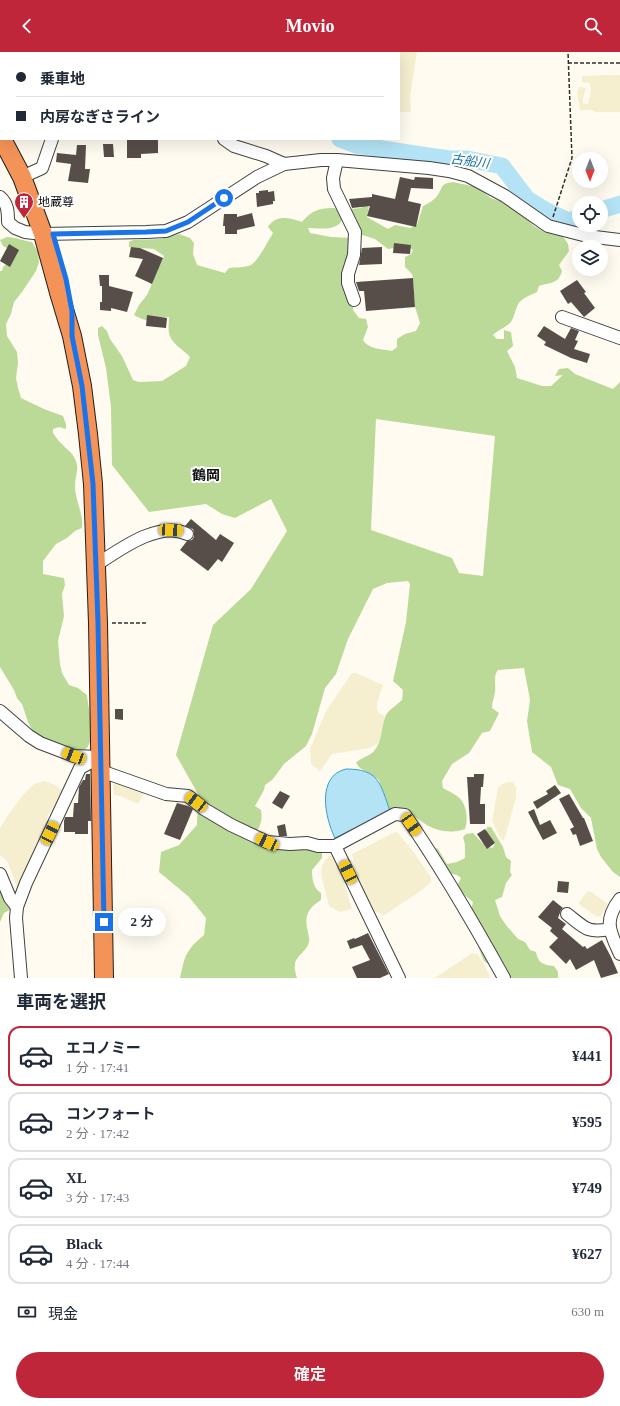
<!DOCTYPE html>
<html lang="ja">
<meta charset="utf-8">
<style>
:root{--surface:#fff;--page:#f2f2f3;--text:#1f2937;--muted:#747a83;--line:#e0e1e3;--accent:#bf2639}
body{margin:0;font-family:"Times New Roman","Noto Sans JP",serif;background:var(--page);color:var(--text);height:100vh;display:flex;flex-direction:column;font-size:15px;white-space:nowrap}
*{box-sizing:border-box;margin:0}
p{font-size:13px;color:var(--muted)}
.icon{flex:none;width:22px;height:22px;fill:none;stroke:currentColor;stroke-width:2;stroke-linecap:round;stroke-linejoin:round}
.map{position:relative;height:926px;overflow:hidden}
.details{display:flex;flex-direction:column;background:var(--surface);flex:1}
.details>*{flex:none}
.top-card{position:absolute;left:0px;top:0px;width:400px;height:88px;box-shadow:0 4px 16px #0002;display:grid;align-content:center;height:88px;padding:0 16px;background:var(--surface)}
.needle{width:26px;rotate:180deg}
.buttons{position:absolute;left:572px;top:100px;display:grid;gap:8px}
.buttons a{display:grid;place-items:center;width:36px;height:36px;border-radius:50%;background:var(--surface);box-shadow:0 4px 16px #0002;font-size:20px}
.end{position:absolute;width:18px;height:18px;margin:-9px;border:5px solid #1a73e8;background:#fff;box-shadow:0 0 0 2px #fff}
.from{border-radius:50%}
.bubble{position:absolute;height:28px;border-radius:14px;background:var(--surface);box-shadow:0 4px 16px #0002;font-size:13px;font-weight:600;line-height:28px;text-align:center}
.car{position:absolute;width:12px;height:24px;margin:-12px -6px;border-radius:5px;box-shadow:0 0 3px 1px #0007;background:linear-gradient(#f5c518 24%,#345 0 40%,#f5c518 0 76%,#345 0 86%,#f5c518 0)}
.top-card b{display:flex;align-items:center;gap:14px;height:38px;font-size:15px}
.top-card b+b{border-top:1px solid var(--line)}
.top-card i{width:10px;height:10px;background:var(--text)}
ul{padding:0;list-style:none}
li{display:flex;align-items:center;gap:12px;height:60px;margin:0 8px 6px;padding:0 8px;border:2px solid var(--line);border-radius:12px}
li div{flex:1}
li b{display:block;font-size:15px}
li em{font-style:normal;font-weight:600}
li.current{border-color:var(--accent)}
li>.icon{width:36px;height:36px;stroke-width:1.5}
h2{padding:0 16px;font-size:18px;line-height:48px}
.pay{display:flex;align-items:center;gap:10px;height:44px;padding:0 16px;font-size:15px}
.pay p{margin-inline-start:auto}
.cta{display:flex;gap:8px;margin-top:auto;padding:8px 16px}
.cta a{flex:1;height:46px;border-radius:24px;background:var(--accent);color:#fff;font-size:16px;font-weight:600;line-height:46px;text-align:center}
header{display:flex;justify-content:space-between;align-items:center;height:52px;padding:0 16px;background:var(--accent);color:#fff;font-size:18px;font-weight:600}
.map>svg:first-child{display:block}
</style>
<header><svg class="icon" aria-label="back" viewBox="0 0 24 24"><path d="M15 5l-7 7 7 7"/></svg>Movio<svg class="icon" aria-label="search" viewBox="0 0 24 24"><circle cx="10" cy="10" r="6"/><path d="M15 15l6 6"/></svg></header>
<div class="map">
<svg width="620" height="926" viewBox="0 0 620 926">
<rect width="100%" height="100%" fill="#fffbf0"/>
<g fill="#f5efd0">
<path d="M370,0H417L410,44L411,57L410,60H399V1H368Z"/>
<path d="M603,23H620V60H595L590,58H580L577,41L579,35L586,36L583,46V51L588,52L591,37L589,31L582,30V24Z"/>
<path d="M352,621H356L383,633L377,651V657L379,661L384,664L385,671L383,685L379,690L370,696L332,702L321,718L319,719L311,712L310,697L326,659Z"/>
<path d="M45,729L55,733L62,738V742L48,763L47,767L50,769L20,836H17L13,824L7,809L0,803V776L8,763L23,743L34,732Z"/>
<path d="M507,730H513L516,735V746L504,789L500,786L492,769L498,736L502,732Z"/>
<path d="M118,731L145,740L138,752L121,744L114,743L113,732Z"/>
<path d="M397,780L415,802L431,825V830L422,838L383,864L380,861L370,859L355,817L352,802L393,781Z"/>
<path d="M335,802L352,857L340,860L329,854L321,822L322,814L325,808L329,804Z"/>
<path d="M590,839L608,852L601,864L597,865L579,852V850L587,840Z"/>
<path d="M472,901L478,902L491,926H435Z"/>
</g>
<g fill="#bbda98" fill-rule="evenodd">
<path d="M453,130L476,135L491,146L502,150L523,163L534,174L544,180L557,181L564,186L568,192L569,199L559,213L562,219C558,233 550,230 539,234L537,240C533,242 527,244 523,247C514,253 516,266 509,272C504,276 498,278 493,283L497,287H504V278L511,280L513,294L507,299L515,315L517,326L542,334H551L563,323L555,324L559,317L568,316L575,322L613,337L620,330V825L613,820L601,805L597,797L591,766L581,756L570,737L558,733L551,715L532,700L527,669L530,648L524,616L498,618C493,624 496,632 495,640C494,646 492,650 492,656L499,661L490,679L482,681L469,701L452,712L442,729L443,736C448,739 458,743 462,749C467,757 468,768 465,777C440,785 424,773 406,757L400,761L387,758L379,728L360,716L356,711C361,705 369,705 374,699C383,689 381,674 386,663C389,658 398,652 402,648L403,638L393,629L406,570L410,532L408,529L387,531L373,537L348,587L336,622L325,636L312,682L306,694L284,712L273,727L265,733L264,738L255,754L261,758C263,768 260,776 254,784L278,792L322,799V806L312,818C312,826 313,836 321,841V848C307,857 304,864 308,880C308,883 310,887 309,889C308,899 295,904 295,913C294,917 296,922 297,926H180C185,903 186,898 204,883L206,866L189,845L159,820L161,800L179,793L197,773L198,742L176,703L213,573L251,537L287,479L271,447L235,466L222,462L206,452L149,460L112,413L111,355L106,316L98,283V276L102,274L107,279L110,287L122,304L133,328L139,330L162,329L186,314L190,305C183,297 171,292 169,281C168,276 169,270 169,265C152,265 153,274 134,263L139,253L147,243L164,204L154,197L129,195V190L133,188L160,187L179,182L190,186L194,191L193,202L197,213L225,221L229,216C236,215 244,216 251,213C258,209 268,189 273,181L268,175C276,162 290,166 302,170C312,158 320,156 335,156L341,161L343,166C338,180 320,176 308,176L310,181L331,185L352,186L353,258L359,266L366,267L368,275L363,288C368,297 382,297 392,299L397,295V287L405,282L416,279L420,271L415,255L413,226L412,222L405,215V205L411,202L413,198L407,194L388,197L375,187L359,182L356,175L357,168L350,157L361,156L364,151L370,147L367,165L388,177L395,173L410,176L417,173L423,154C429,151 433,149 437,144C444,135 439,132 453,130ZM376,367L495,384L483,524L459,521L452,506L371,478Z"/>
<path d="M7,185C16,185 23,189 32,190L38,200L39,210L36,219L22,240L14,250L11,262L6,272L7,284L17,300L18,311L16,326L18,336L21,346L44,357L63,364L66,372V377L59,375L53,377V381C56,385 59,390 63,393C67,398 72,400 75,407C80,416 75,424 75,434C75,449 84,462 82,476L75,479L67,486L56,492L43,509V522L64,526L65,533L62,542L64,564L58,589L60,612L62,621L69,633L78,636L87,643C88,659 103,705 71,700C60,698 46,690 36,686L28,670L22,652L17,646L14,638L0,615V219H2L3,215L7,211L12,199L3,194L0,188Z"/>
<path d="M487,775H491L503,795L506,805L511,809L510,820L512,823L506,831L502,845L495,848L500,864L506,873L518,887L525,890L530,898L536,900C538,911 543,913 554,914L558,920V926H502L493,915L484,909L479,897L482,890L471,858L473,850L456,836L461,826L457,823L448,821L431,794L438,797L447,812L457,810L465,806V793L463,785L466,782L473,781C479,787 483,794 492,796L494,794L495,791L486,780Z"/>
<path d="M0,830L13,856L4,861L0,870Z"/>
</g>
<path fill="#b4e3f6" stroke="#3b9fcd" d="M346,717C379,717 380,731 390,759L335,786C325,766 316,724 346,717Z"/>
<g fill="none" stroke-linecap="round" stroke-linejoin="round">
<g stroke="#b4e3f6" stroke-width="17">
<path d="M0,17L1,18"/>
<path d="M340,87L356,93L428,104L450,107H467L502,114L527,147L545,158L568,169L579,166"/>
<path d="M601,158L620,152"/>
</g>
</g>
<g fill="#574e4a">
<path d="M127,87H158V101L141,102V106H127Z"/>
<path d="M103,92H113L114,105H104Z"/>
<path d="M77,93H86L85,117H90L88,131L68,129L71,112L56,110L57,101L76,103Z"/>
<path d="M400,125L414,128L415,125L433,126V137L411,136L408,149L421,152L416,175L367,164L370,154L352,156L349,147L372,145V142L395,147Z"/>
<path d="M268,138V140L274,139L275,149H273V152L257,155L256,141H259V139Z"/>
<path d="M252,161L255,174L237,178V182H225V174H223L224,162H237V165Z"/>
<path d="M394,191L411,193L410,202L393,201Z"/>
<path d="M9,192L19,198L10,215L0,209Z"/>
<path d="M131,195L140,196L163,206L152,232L135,224L143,207L129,205Z"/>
<path d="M382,195V212L359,213L362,196Z"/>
<path d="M99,223H109V234L133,240L127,260L111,256V259L100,258V250H102V234H100Z"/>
<path d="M413,226L415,255L366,259L364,239H359L356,230Z"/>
<path d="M577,228L586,240L584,241L595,256L584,265L571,250L568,252L560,239Z"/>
<path d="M147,263L167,266L166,276L146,274Z"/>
<path d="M544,274L565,287L571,276L579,279L575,288L578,289L574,297L590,302L587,311L571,306L544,293L546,290L537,284Z"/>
<path d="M191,467L216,488L220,482L234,491L222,510L218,507L208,519L180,498L187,489L192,488L194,485V481L193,477L185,474Z"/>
<path d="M115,657H123V668L115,667Z"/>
<path d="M86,722H90L91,769H88V782H75V780H64V769L65,765H73L74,751H78L79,735L83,728H85Z"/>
<path d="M474,722H484L483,735H481L480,752H485V772H470L467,725H474Z"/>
<path d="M555,733L561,741L537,757L533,750L548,742L546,739Z"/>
<path d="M280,739L290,744L282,757L272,751Z"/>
<path d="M569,742L583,766H584L593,789L580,794L576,782L573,783L570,777L574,775L559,747Z"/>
<path d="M177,751L188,754L193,757L180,788L164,782Z"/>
<path d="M534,757L540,773L550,768L557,781L543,788L528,760Z"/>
<path d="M285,772L287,784H279L277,774Z"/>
<path d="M485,777L495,791L487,797L477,782Z"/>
<path d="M558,829L569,830L568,841L557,840Z"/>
<path d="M553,848L563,856L561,858L558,866L566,872L562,877L583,895L585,894L587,897L602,888L611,905L618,921L601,926L594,908L576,918L570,907L566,912L549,895L558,886L550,879L552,876L538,865Z"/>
<path d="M368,881L389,922L380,926H357L352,915L370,908L362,893L350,897L347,889L354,886L355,887Z"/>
</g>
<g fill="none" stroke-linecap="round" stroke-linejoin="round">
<defs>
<g id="minor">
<path d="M224,87L234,94L266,104L284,112"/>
<path d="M337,108L333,126L334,137L355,180L354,203L348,222V231L354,248"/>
<path d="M22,125L42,116L52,87"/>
<path d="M0,145C8,152 8,160 8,170L15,176L25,180L43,182L146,180L166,179L188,170L257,125L284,112L321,108H337L429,116L449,119L468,124L505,144L548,174L587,184L620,188"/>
<path d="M562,265L620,286"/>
<path d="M96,513C119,498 159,468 187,482"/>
<path d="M0,659L29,684L40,691L74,704L99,705"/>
<path d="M101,719L166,742L188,744L204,757L231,773L267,790L290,792L307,791L318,794H335L395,762L405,763C441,815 473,870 504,926"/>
<path d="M335,794L399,926"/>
<path d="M0,822L10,846L17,855"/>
<path d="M620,847C603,869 610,880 620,902"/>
<path d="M567,862C584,875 587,882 610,877"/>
<path d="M21,926L16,866L17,855L26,831L80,716L100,705"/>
</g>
<g id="highway">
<path d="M0,58L1,60"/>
<path d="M2,87L22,125L43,182L60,244L72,284L82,334L88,382L93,432L98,571L104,926"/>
</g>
</defs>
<use href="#minor" stroke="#414141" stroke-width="14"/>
<use href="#highway" stroke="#1f1f1f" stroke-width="20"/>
<g stroke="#303030" stroke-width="1.5" stroke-dasharray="4 2" stroke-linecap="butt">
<path d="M184,0V1"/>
<path d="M568,11H620"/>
<path d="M553,165L572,106L568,0"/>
<path d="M112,571H146"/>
</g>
<use href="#minor" stroke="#fff" stroke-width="12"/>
<use href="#highway" stroke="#f49358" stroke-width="18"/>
</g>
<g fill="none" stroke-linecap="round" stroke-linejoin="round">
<path stroke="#1a73e8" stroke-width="5" d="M104,870L98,571L93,432L82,334L72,284V259L66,227L53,182L146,180L166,179L188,170L224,146"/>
</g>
<defs>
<symbol id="building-pin" viewBox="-11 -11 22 30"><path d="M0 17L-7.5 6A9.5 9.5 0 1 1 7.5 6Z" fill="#bf2639" stroke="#fff"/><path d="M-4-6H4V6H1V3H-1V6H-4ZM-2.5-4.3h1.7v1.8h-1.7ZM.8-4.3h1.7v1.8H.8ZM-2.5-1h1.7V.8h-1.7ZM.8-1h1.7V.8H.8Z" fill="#fff"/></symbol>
</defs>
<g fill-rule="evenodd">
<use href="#building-pin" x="13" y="139" width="22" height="30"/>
</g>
<g text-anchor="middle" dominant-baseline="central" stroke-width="4" stroke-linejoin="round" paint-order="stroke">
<g font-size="12" fill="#0e0e0e" stroke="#fff" text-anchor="start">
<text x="38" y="150">地蔵尊</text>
</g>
<g font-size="13" font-style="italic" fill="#1770a1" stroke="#fff">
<text transform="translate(470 109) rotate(8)">古船川</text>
</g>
<g font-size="14" font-weight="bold" fill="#0e0e0e" stroke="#fff">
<text x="206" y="423">鶴岡</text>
</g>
</g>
</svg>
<div class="buttons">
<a><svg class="needle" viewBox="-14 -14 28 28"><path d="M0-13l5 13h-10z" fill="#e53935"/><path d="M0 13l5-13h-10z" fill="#747a83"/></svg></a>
<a><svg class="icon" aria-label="locate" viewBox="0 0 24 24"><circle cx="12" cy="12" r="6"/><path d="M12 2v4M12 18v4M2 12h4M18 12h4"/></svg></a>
<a><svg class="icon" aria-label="layers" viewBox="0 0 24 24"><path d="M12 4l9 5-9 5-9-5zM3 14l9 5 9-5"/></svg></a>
</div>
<i class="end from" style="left:224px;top:146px"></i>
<i class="end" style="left:104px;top:870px"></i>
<div class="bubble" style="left:118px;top:856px;width:48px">2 分</div>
<i class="car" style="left:171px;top:478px;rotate:93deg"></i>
<i class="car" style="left:74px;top:704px;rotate:291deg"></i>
<i class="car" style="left:196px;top:750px;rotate:307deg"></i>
<i class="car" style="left:411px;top:772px;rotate:145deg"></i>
<i class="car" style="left:50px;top:781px;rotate:26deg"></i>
<i class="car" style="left:267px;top:790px;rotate:295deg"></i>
<i class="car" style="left:348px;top:820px;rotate:334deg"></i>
<div class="top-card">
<b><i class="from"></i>乗車地</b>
<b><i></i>内房なぎさライン</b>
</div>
</div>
<section class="details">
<h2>車両を選択</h2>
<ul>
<li class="current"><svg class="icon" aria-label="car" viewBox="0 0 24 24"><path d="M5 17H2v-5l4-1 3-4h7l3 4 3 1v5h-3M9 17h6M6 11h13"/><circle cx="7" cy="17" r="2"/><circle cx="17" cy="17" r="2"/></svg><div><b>エコノミー</b><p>1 分 · 17:41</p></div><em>¥441</em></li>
<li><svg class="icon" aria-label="car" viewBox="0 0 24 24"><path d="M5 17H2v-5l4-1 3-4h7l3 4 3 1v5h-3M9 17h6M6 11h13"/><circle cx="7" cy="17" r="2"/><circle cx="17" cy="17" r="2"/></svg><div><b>コンフォート</b><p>2 分 · 17:42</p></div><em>¥595</em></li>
<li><svg class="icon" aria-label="car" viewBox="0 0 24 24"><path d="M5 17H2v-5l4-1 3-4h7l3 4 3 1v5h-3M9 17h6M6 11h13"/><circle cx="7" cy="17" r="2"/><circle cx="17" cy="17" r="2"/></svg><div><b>XL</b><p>3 分 · 17:43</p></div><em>¥749</em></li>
<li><svg class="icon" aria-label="car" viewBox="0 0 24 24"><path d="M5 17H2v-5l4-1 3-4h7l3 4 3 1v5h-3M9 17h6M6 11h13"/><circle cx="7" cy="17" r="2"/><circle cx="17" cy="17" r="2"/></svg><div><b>Black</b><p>4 分 · 17:44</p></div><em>¥627</em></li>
</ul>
<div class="pay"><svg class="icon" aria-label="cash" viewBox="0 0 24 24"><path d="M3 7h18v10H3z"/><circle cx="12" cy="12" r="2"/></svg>現金<p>630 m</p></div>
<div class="cta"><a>確定</a></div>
</section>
